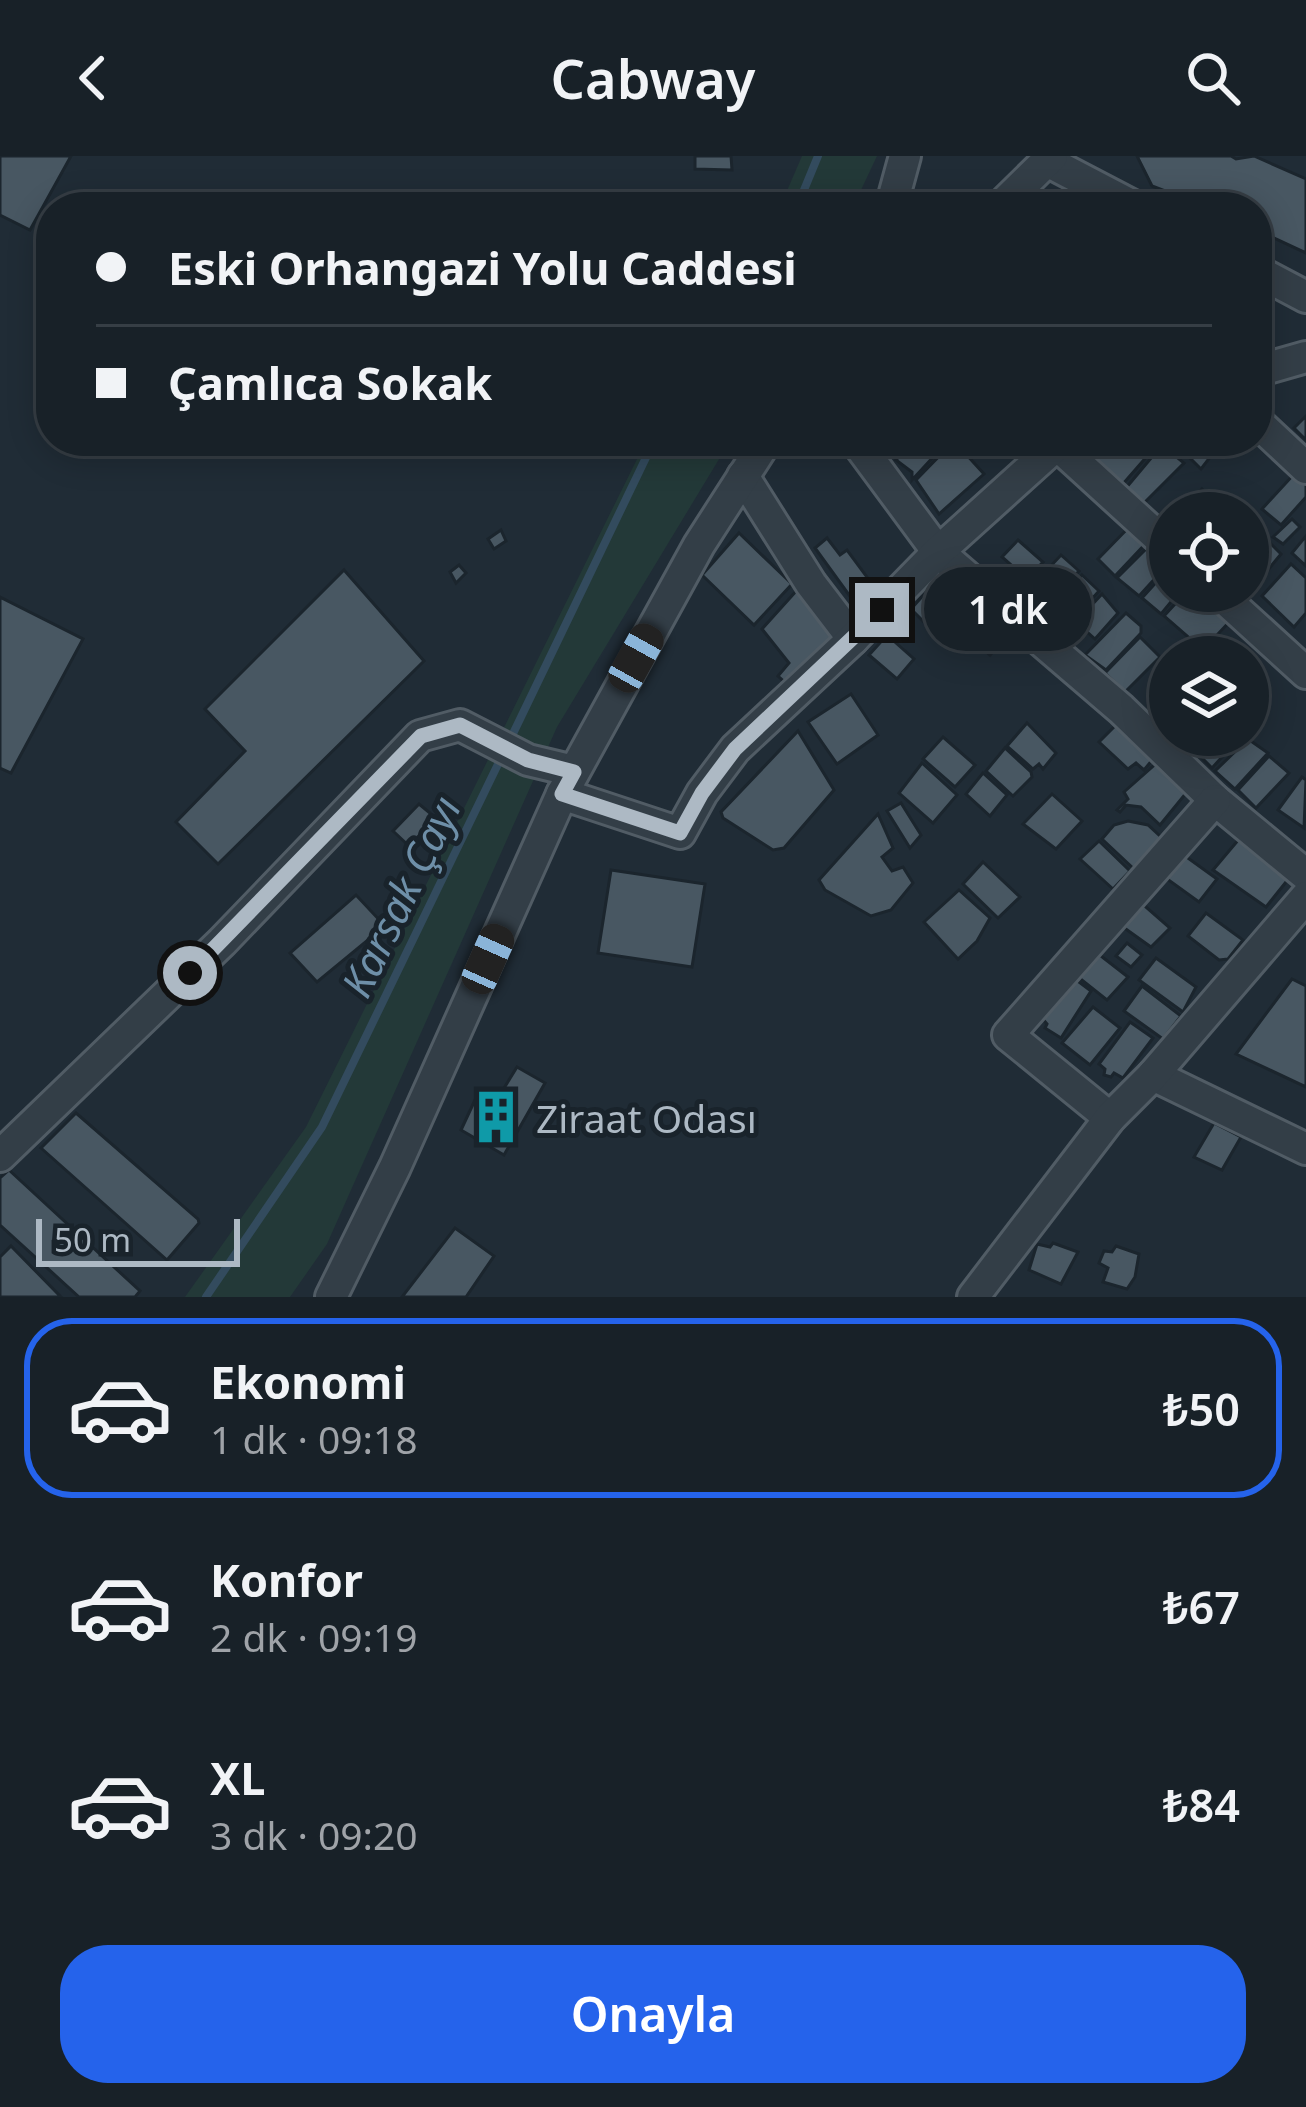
<!DOCTYPE html>
<html lang="tr">
<meta charset="utf-8">
<style>
:root{--surface:#182128;--page:#252e34;--text:#f1f3f6;--muted:#9fa3a8;--line:#363e45;--accent:#2563eb}
body{margin:0;font-family:"Noto Sans",sans-serif;background:var(--page);color:var(--text);height:100vh;display:flex;flex-direction:column;font-size:45px;white-space:nowrap}
*{box-sizing:border-box;margin:0}
p{font-size:39px;color:var(--muted)}
.icon{flex:none;width:66px;height:66px;fill:none;stroke:currentColor;stroke-width:2;stroke-linecap:round;stroke-linejoin:round}
.map{position:relative;height:1141px;overflow:hidden}
.panel{display:flex;flex-direction:column;background:var(--surface);flex:1}
.panel>*{flex:none}
.banner{position:absolute;left:36px;top:36px;width:1236px;height:264px;border-radius:48px;box-shadow:0 6px 30px #0003,0 0 0 3px var(--line);display:grid;align-content:center;height:264px;padding:0 60px;background:var(--surface)}
.buttons{position:absolute;left:1149px;top:336px;display:grid;gap:24px}
.buttons a{display:grid;place-items:center;width:120px;height:120px;border-radius:50%;background:var(--surface);box-shadow:0 6px 30px #0003,0 0 0 3px var(--line);font-size:60px}
.scale{position:absolute;left:36px;bottom:30px;width:204px;box-sizing:border-box;padding-left:12px;border:6px solid #adb9c4;border-top:0;font-size:33px;line-height:42px;white-space:nowrap;color:#adb9c4;-webkit-text-stroke:9px #19232b;paint-order:stroke}
.end{position:absolute;width:54px;height:54px;margin:-27px;border:15px solid #adb9c4;background:#111;box-shadow:0 0 0 6px #111}
.from{border-radius:50%}
.bubble{position:absolute;height:84px;border-radius:42px;background:var(--surface);box-shadow:0 6px 30px #0003,0 0 0 3px var(--line);font-size:39px;font-weight:600;line-height:84px;text-align:center}
.car{position:absolute;width:36px;height:72px;margin:-36px -18px;border-radius:15px;box-shadow:0 0 9px 3px #0007;background:linear-gradient(#222 24%,#8ab4d8 0 40%,#222 0 76%,#8ab4d8 0 86%,#222 0)}
.banner b{display:flex;align-items:center;gap:42px;height:114px;font-size:45px}
.banner b+b{border-top:3px solid var(--line)}
.banner i{width:30px;height:30px;background:var(--text)}
ul{padding:21px 0 0;list-style:none}
li{display:flex;align-items:center;gap:36px;height:180px;margin:0 24px 18px;padding:0 36px;border:6px solid transparent;border-radius:48px}
li div{flex:1}
li b{display:block;font-size:45px}
li em{font-style:normal;font-weight:600}
li.current{border-color:var(--accent)}
li>.icon{width:108px;height:108px;stroke-width:1.5}
.cta{display:flex;gap:24px;margin-top:auto;padding:24px 60px}
.cta a{flex:1;height:138px;border-radius:48px;background:var(--accent);color:#fff;font-size:48px;font-weight:600;line-height:138px;text-align:center}
header{display:flex;justify-content:space-between;align-items:center;height:156px;padding:0 60px;background:var(--surface);font-size:54px;font-weight:600}
.map>svg:first-child{display:block}
</style>
<header><svg class="icon" aria-label="back" viewBox="0 0 24 24"><path d="M15 5l-7 7 7 7"/></svg>Cabway<svg class="icon" aria-label="search" viewBox="0 0 24 24"><circle cx="10" cy="10" r="6"/><path d="M15 15l6 6"/></svg></header>
<div class="map">
<svg width="1306" height="1141" viewBox="0 0 1306 1141">
<rect width="100%" height="100%" fill="#202c36"/>
<g fill="#233938">
<path d="M802,0H877L853,51H780Z"/>
<path d="M646,285H730L557,571L327,1088L290,1141H185L306,971Z"/>
</g>
<g fill="none" stroke-linecap="round" stroke-linejoin="round">
<g stroke="#334b5e" stroke-width="8">
<path d="M797,51L818,0"/>
<path d="M508,588L654,285"/>
<path d="M206,1141L322,971L501,602"/>
</g>
</g>
<g fill="#485762" stroke="#1b252d" stroke-width="3">
<path d="M0,0H71L30,74L0,59Z"/>
<path d="M695,0H731L732,14L695,13Z"/>
<path d="M1137,0H1231L1236,3L1254,0L1306,23V97L1257,74V51H1207L1152,30Z"/>
<path d="M1306,260V284L1294,272Z"/>
<path d="M880,285H907L894,299Z"/>
<path d="M914,285H948L912,324V316L896,304Z"/>
<path d="M954,285L984,318L939,358L916,324Z"/>
<path d="M1090,285H1152L1156,290L1122,329L1086,295Z"/>
<path d="M1173,285H1212L1218,291L1201,313Z"/>
<path d="M1162,289L1184,307L1143,348L1126,332Z"/>
<path d="M1295,317L1306,327V341L1281,369L1262,353Z"/>
<path d="M1202,333L1227,357H1181Z"/>
<path d="M1292,363L1300,371L1283,388L1273,381Z"/>
<path d="M1134,366L1149,384L1115,420L1098,403Z"/>
<path d="M1250,367L1281,398L1250,436L1248,370Z"/>
<path d="M501,374L506,385L494,393L488,383Z"/>
<path d="M739,377L792,428L754,469L702,419Z"/>
<path d="M1306,380V410L1292,397Z"/>
<path d="M827,382L840,399L847,394L884,444L865,461L815,392Z"/>
<path d="M1018,384L1043,406L1027,423L1002,401Z"/>
<path d="M1152,387L1170,406L1139,440L1117,422Z"/>
<path d="M1061,399L1079,415L1052,445L1033,429Z"/>
<path d="M1291,408L1306,422V457L1294,471L1262,440Z"/>
<path d="M459,409L466,417L456,427L450,416Z"/>
<path d="M1170,411V435H1180L1161,458L1142,442Z"/>
<path d="M344,414L424,505L218,708L176,666L245,595L205,553Z"/>
<path d="M1082,419L1099,435L1063,475L1045,459Z"/>
<path d="M798,433L834,475L832,483L788,529L778,520L789,507L762,473Z"/>
<path d="M927,435L954,460L937,479L911,453Z"/>
<path d="M1187,435H1205L1232,463L1203,494L1164,460Z"/>
<path d="M1102,438L1118,457L1095,483L1076,466Z"/>
<path d="M0,441L83,483L11,617L0,612Z"/>
<path d="M982,445L1011,475L990,499L958,469Z"/>
<path d="M1126,457L1141,470V477L1106,514L1085,499Z"/>
<path d="M887,479L914,503L897,523L869,499Z"/>
<path d="M1140,481L1160,501L1125,536L1105,517Z"/>
<path d="M851,538L878,579L837,608L808,566Z"/>
<path d="M1123,562L1158,597L1144,614L1136,607L1128,613L1099,586Z"/>
<path d="M1027,567L1056,597L1043,613L1039,608L1033,613L1007,590Z"/>
<path d="M798,575L834,634L784,692L773,694L723,662L721,656Z"/>
<path d="M1174,579H1202L1190,592Z"/>
<path d="M1208,579H1242L1212,612L1194,594Z"/>
<path d="M943,581L975,609L955,631L923,603Z"/>
<path d="M1248,583L1268,597L1235,633L1215,615Z"/>
<path d="M1005,592L1031,616L1032,621L1013,640L986,615Z"/>
<path d="M1269,600L1289,617L1256,652L1238,634Z"/>
<path d="M1160,604L1187,636L1160,669L1141,651L1126,649L1120,656L1117,654L1128,643L1124,636Z"/>
<path d="M922,607L957,639L933,667L899,637Z"/>
<path d="M983,617L1007,639L990,660L966,638Z"/>
<path d="M1302,621L1306,624L1304,672L1278,654Z"/>
<path d="M1052,638L1082,665L1056,693L1023,668Z"/>
<path d="M901,647L921,679L910,692L887,655Z"/>
<path d="M419,648L436,662L409,690L393,675Z"/>
<path d="M878,658L893,692L882,701L892,715L903,711L913,727L891,754L871,760L825,734L819,724Z"/>
<path d="M1128,665L1148,669L1161,681V686L1134,713L1102,683L1114,669Z"/>
<path d="M1245,676L1294,716L1266,751L1213,714Z"/>
<path d="M1099,685L1130,715L1113,733L1080,703Z"/>
<path d="M1181,697L1217,723L1199,746L1163,720Z"/>
<path d="M983,706L1020,741L998,762L963,728Z"/>
<path d="M611,714L705,728L692,811L598,797Z"/>
<path d="M959,734L990,762L977,785L958,803L924,766Z"/>
<path d="M356,739L385,770L317,826L290,797Z"/>
<path d="M1138,744L1170,772L1151,791L1116,766Z"/>
<path d="M1206,757L1243,784L1228,803L1219,804L1188,780Z"/>
<path d="M1127,787L1142,799L1131,811L1116,800Z"/>
<path d="M1092,793L1128,821L1107,844L1073,817Z"/>
<path d="M1156,802L1196,831L1183,856L1139,824Z"/>
<path d="M1071,820L1091,835L1061,882L1045,872L1047,868L1036,855Z"/>
<path d="M1292,823L1306,830V931L1236,898Z"/>
<path d="M1142,830L1181,860L1163,883L1124,855Z"/>
<path d="M1093,851L1120,872L1090,909L1062,887Z"/>
<path d="M1130,866L1153,882L1123,922L1114,917L1111,921L1104,919L1105,913L1099,908Z"/>
<path d="M517,911L545,927L504,999L461,974L475,944L486,948L495,934L501,937Z"/>
<path d="M76,957L198,1063L199,1067L167,1104L41,992Z"/>
<path d="M1214,967L1241,981L1222,1014L1194,1001Z"/>
<path d="M9,1014L140,1135L135,1141H79L0,1069V1022Z"/>
<path d="M455,1072L494,1100L466,1141H402Z"/>
<path d="M1053,1087L1078,1096L1061,1128L1029,1114L1037,1088L1050,1091Z"/>
<path d="M11,1090L61,1141H0V1101Z"/>
<path d="M1116,1090L1139,1098L1135,1121L1127,1133L1103,1126L1108,1112L1099,1107L1104,1095L1112,1096Z"/>
</g>
<g fill="none" stroke-linecap="round" stroke-linejoin="round">
<defs>
<g id="minor">
<path d="M1047,5L1135,51"/>
<path d="M891,51L905,0"/>
<path d="M1000,51L1052,0"/>
<path d="M1257,115L1306,141"/>
<path d="M1257,215L1306,201"/>
<path d="M1257,266L1306,312"/>
<path d="M856,285L938,396L1121,553L1215,644L1306,719"/>
<path d="M1055,287L1170,392"/>
<path d="M743,320L811,428L853,483"/>
<path d="M1216,435L1306,517"/>
<path d="M562,638L680,677L702,637L735,593L853,483L938,396L1061,285"/>
<path d="M1153,919L1306,993"/>
<path d="M1110,962L1008,879L1215,644"/>
<path d="M0,1000L222,786L420,580L460,569L528,604L574,615"/>
<path d="M331,1141L395,1011L562,638L699,389L766,285"/>
<path d="M973,1141L1110,962L1153,919L1306,741"/>
</g>
</defs>
<use href="#minor" stroke="#515c65" stroke-width="36"/>
<use href="#minor" stroke="#333e47" stroke-width="30"/>
</g>
<g fill="none" stroke-linecap="round" stroke-linejoin="round">
<path stroke="#adb9c4" stroke-width="15" d="M190,817L421,580L460,569L528,604L574,616L562,638L680,677L702,637L735,593L882,454"/>
</g>
<defs>
<symbol id="building-bare" viewBox="-9 -9 18 18"><path d="M-4-6H4V6H1V3H-1V6H-4ZM-2.5-4.3h1.7v1.8h-1.7ZM.8-4.3h1.7v1.8H.8ZM-2.5-1h1.7V.8h-1.7ZM.8-1h1.7V.8H.8Z" fill="#0f9aa8" stroke="#19232b" stroke-width="2.5" paint-order="stroke"/></symbol>
</defs>
<g fill-rule="evenodd">
<use href="#building-bare" x="458" y="923" width="76" height="76"/>
</g>
<g text-anchor="middle" dominant-baseline="central" stroke-width="10" stroke-linejoin="round" paint-order="stroke">
<g font-size="39" fill="#adb9c4" stroke="#19232b" text-anchor="start">
<text x="536" y="961">Ziraat Odası</text>
</g>
<g font-size="42" font-style="italic" fill="#6e8fa8" stroke="#19232b">
<text transform="translate(400 740) rotate(-64)">Karsak Çayı</text>
</g>
</g>
</svg>
<div class="buttons">
<a><svg class="icon" aria-label="locate" viewBox="0 0 24 24"><circle cx="12" cy="12" r="6"/><path d="M12 2v4M12 18v4M2 12h4M18 12h4"/></svg></a>
<a><svg class="icon" aria-label="layers" viewBox="0 0 24 24"><path d="M12 4l9 5-9 5-9-5zM3 14l9 5 9-5"/></svg></a>
</div>
<div class="scale">50 m</div>
<i class="end from" style="left:190px;top:817px"></i>
<i class="end" style="left:882px;top:454px"></i>
<div class="bubble" style="left:924px;top:411px;width:168px">1 dk</div>
<i class="car" style="left:636px;top:502px;rotate:29deg"></i>
<i class="car" style="left:488px;top:803px;rotate:24deg"></i>
<div class="banner">
<b><i class="from"></i>Eski Orhangazi Yolu Caddesi</b>
<b><i></i>Çamlıca Sokak</b>
</div>
</div>
<section class="panel">
<ul>
<li class="current"><svg class="icon" aria-label="car" viewBox="0 0 24 24"><path d="M5 17H2v-5l4-1 3-4h7l3 4 3 1v5h-3M9 17h6M6 11h13"/><circle cx="7" cy="17" r="2"/><circle cx="17" cy="17" r="2"/></svg><div><b>Ekonomi</b><p>1 dk · 09:18</p></div><em>₺50</em></li>
<li><svg class="icon" aria-label="car" viewBox="0 0 24 24"><path d="M5 17H2v-5l4-1 3-4h7l3 4 3 1v5h-3M9 17h6M6 11h13"/><circle cx="7" cy="17" r="2"/><circle cx="17" cy="17" r="2"/></svg><div><b>Konfor</b><p>2 dk · 09:19</p></div><em>₺67</em></li>
<li><svg class="icon" aria-label="car" viewBox="0 0 24 24"><path d="M5 17H2v-5l4-1 3-4h7l3 4 3 1v5h-3M9 17h6M6 11h13"/><circle cx="7" cy="17" r="2"/><circle cx="17" cy="17" r="2"/></svg><div><b>XL</b><p>3 dk · 09:20</p></div><em>₺84</em></li>
</ul>
<div class="cta"><a>Onayla</a></div>
</section>
